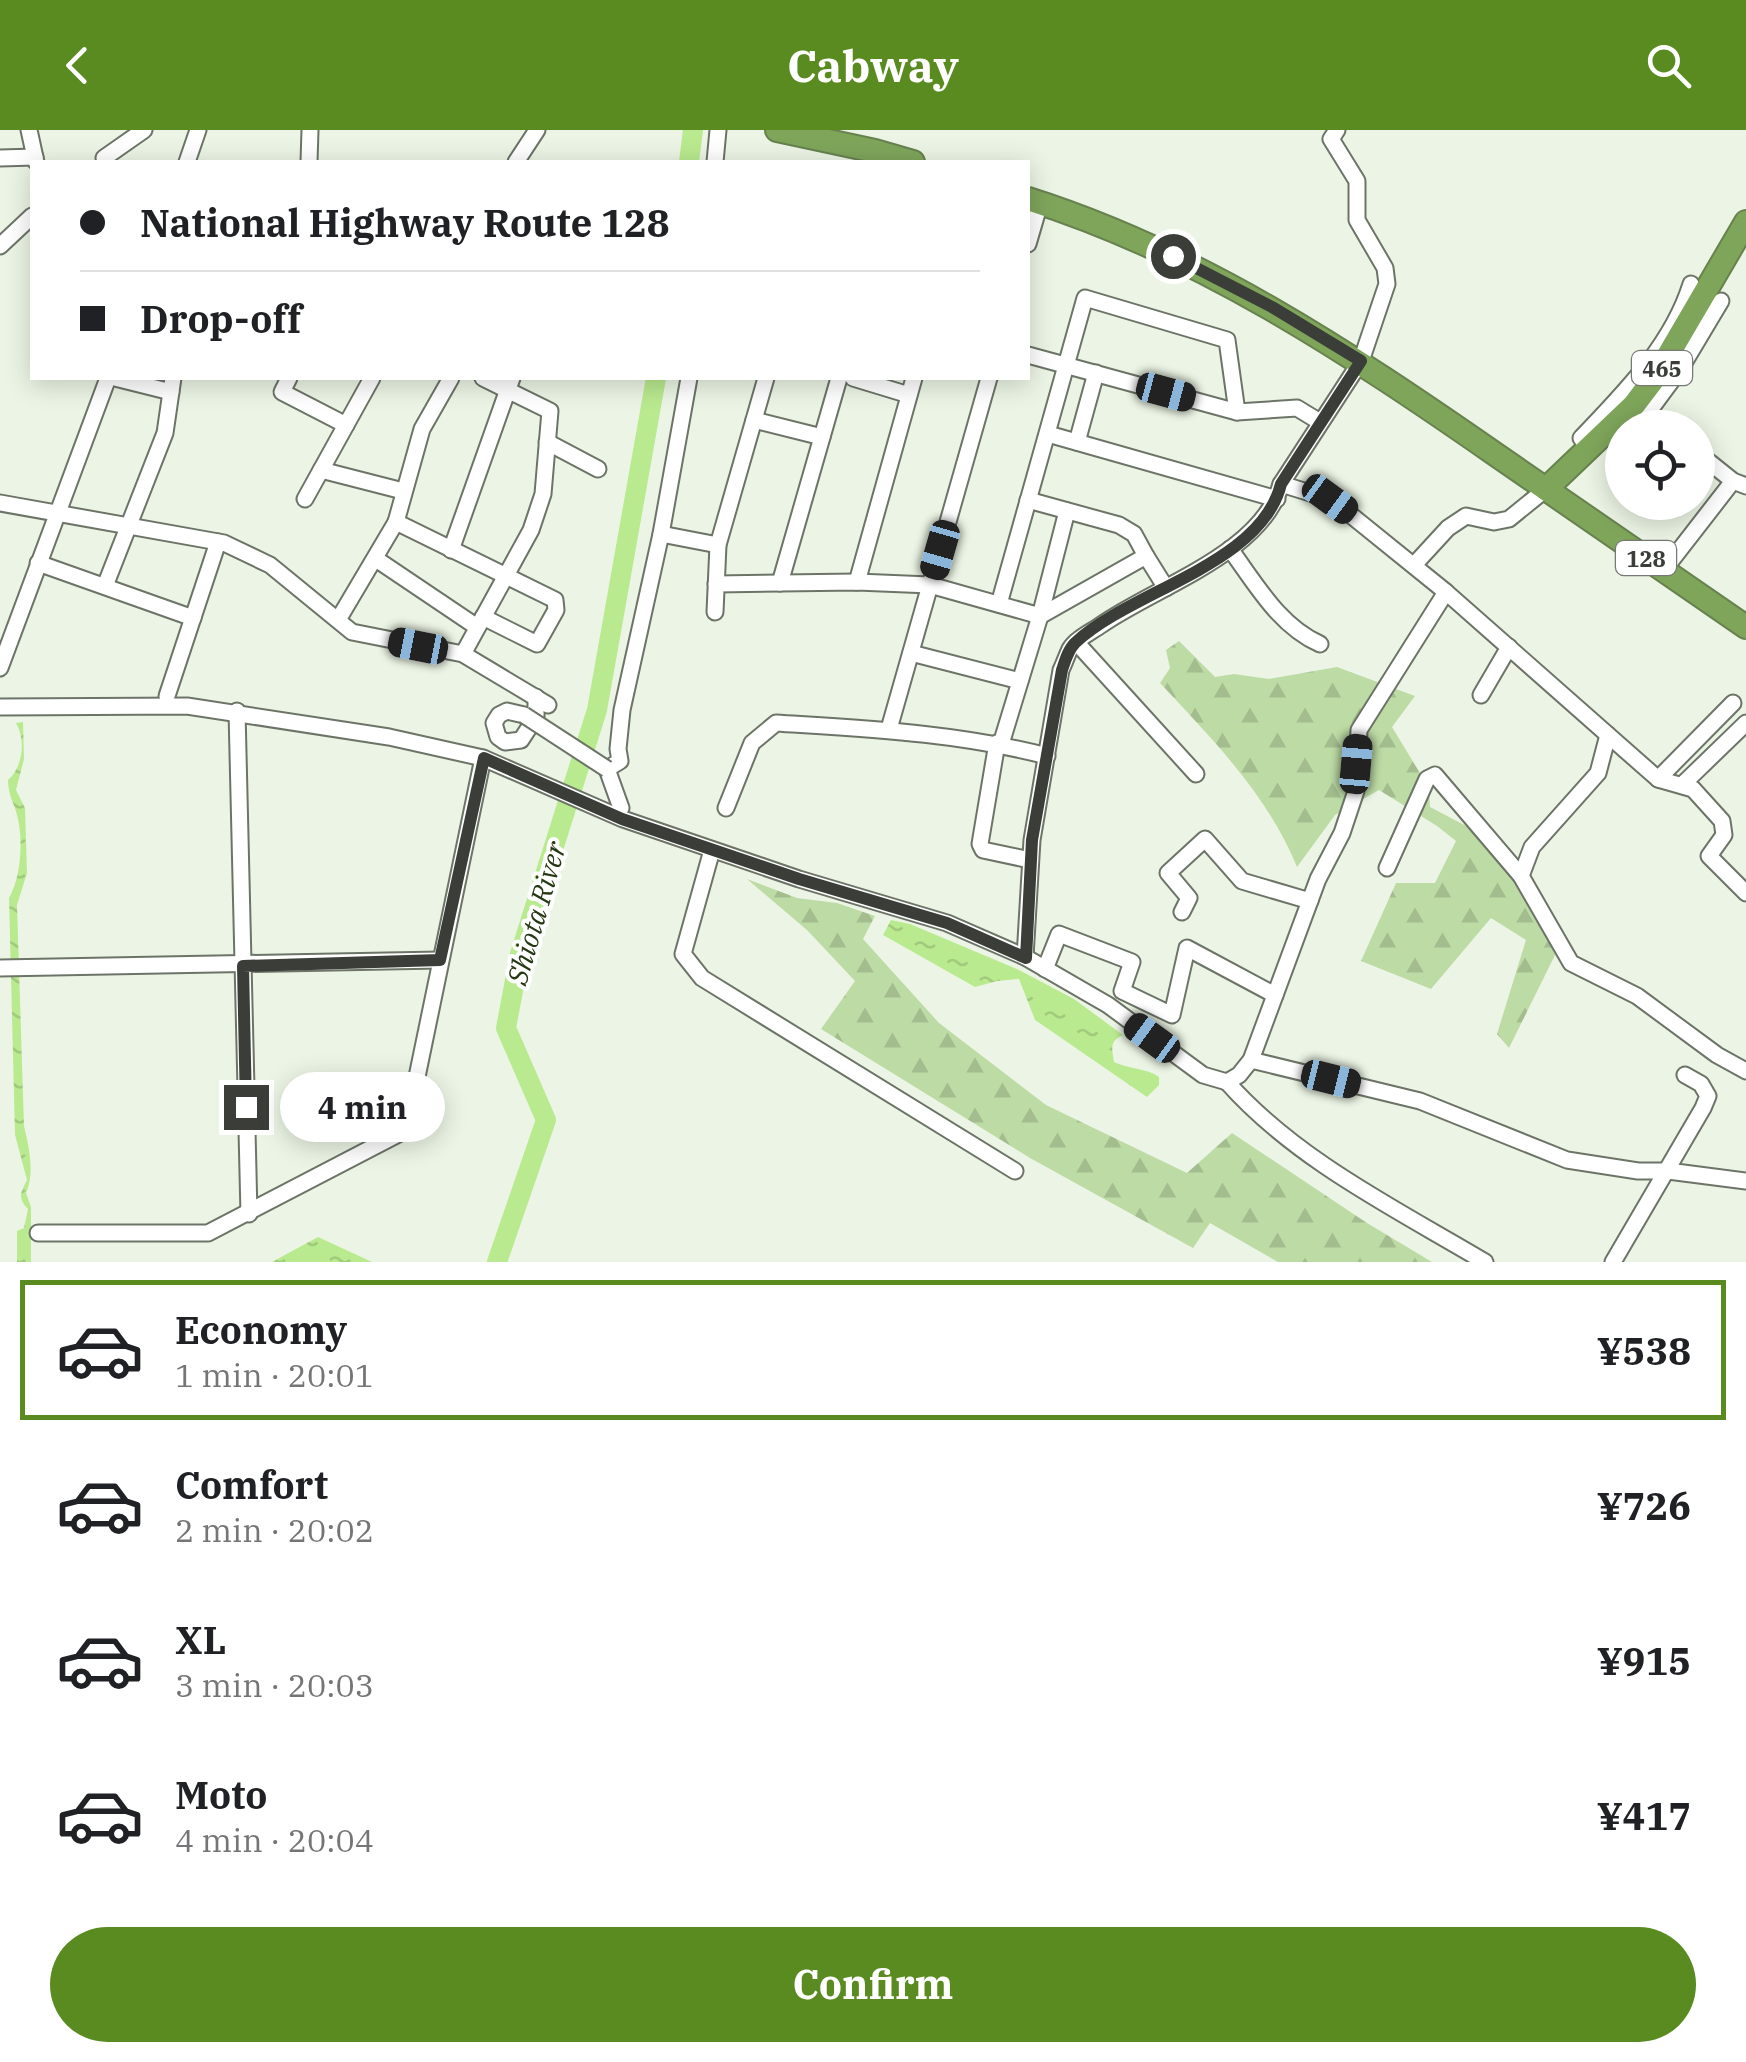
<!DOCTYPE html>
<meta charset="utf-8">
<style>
:root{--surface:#fff;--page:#f2f2f2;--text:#202124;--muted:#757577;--line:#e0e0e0;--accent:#5a8b20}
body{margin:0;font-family:"IBM Plex Serif",serif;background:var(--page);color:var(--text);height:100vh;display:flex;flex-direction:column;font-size:38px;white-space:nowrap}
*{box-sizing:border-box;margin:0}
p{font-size:32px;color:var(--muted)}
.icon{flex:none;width:55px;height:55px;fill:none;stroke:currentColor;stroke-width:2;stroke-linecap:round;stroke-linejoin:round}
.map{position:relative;height:1132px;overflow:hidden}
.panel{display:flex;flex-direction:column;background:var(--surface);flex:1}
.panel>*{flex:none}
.guide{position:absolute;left:30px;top:30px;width:1000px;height:220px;border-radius:0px;box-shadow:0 5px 25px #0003;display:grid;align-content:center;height:220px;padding:0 50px;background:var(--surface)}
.tools{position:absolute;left:1605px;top:280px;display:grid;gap:20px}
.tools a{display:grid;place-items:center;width:110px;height:110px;border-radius:50%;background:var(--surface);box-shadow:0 5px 25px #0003;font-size:50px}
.end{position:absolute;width:45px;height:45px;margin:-22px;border:12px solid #3b3e38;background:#fff;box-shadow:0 0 0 5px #fff}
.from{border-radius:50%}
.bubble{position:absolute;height:70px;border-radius:35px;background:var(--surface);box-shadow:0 5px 25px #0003;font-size:32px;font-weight:700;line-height:70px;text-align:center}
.car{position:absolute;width:30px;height:60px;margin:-30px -15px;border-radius:12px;box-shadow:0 0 8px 2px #0007;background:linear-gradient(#222 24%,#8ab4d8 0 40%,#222 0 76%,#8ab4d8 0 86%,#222 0)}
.guide b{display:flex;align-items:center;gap:35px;height:95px;font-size:38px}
.guide b+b{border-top:2px solid var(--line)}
.guide i{width:25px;height:25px;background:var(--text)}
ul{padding:18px 0 0;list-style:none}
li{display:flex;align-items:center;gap:30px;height:140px;margin:0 20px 15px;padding:0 30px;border:5px solid transparent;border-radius:0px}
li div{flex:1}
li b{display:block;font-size:38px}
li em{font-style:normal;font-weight:700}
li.active{border-color:var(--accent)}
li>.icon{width:90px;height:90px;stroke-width:1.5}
.button{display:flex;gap:20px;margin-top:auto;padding:20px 50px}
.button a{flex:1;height:115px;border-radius:60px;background:var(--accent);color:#fff;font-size:40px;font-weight:700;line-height:115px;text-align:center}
header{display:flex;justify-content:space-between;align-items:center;height:130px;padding:0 50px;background:var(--accent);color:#fff;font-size:45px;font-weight:700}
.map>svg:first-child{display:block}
</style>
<header><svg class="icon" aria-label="back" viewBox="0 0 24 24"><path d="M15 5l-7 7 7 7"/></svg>Cabway<svg class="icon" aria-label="search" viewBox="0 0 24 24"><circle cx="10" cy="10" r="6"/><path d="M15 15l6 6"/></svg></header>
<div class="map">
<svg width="1746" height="1132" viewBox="0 0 1746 1132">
<defs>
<pattern id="forest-firs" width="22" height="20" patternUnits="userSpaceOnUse" patternTransform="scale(2.5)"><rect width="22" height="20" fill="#bddba5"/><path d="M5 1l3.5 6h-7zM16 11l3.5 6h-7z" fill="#a3bd8f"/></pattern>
<pattern id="water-ripples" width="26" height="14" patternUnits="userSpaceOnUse" patternTransform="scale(2.5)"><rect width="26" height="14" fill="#baea8f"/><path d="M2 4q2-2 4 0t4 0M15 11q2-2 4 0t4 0" fill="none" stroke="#a1ca7c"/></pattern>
</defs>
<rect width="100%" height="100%" fill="#ecf5e5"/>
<g fill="url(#forest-firs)">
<path d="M1179,511L1215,547L1234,544L1269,549L1337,537L1415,566L1392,597L1429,658L1430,677L1472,699L1522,759L1557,821L1509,918L1497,904L1526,810L1491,788L1431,859L1361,831L1396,753H1435L1456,711L1437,696L1379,660L1335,685L1297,737C1267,664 1213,610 1160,553L1170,538L1166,520Z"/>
<path d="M747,749L797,768L837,773L875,786L863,809L939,893L1046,975L1187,1043L1232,1003L1367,1093L1432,1132H1278L1210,1093L1193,1118L1030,1028L821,899L855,851L807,800Z"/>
</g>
<g fill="url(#water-ripples)">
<path d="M23,592L24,629L16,660L25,678L27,743L17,775L24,996C29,1017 35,1043 26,1063L31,1077V1132H17V1101L24,1098L28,1079C17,1068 21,1062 27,1050L15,1005L9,768C21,747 23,712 18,689C15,674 8,666 8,650C23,637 26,610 16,593Z"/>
<path d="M891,790L910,794L1019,840L1074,869L1123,905C1109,911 1112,919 1114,932C1128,939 1147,938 1159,947V955L1147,967L1035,890L1019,849L997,851L975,857L883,805Z"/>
<path d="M318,1107L372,1132H272Z"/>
</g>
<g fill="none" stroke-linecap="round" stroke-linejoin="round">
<g stroke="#baea8f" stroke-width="20">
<path d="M689,32L693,0"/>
<path d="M497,1132L546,990L506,898L520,824L597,580L656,248"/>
</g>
<defs>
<g id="minor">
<path d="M29,0L36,32"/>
<path d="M0,28L35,27"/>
<path d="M104,28L144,0"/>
<path d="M187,32L198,0"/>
<path d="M309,32L310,0"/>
<path d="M516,32L537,0"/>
<path d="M715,32L718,0"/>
<path d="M1028,114L1040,73"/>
<path d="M0,116L32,86"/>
<path d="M1028,225L1237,282L1297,278L1320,292"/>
<path d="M115,248L171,262"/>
<path d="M289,248L282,262L346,295"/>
<path d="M451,248L422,299L396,392L555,470L556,480L537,514L483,487"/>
<path d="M853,248L909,265"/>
<path d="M1639,279L1664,298"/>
<path d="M1647,284L1681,238L1721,171"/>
<path d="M754,290L822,307"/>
<path d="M1048,304L1277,369"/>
<path d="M547,312L598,339"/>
<path d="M1077,312L1096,243"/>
<path d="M1589,319L1581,308C1624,263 1672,215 1691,154"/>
<path d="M1698,323L1733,351L1746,356"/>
<path d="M321,340L403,361"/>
<path d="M1281,354L1330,369L1352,386L1446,462L1658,649L1693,659L1722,691L1724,705L1709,726L1746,763"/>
<path d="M305,369L372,248"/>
<path d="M1028,370L1119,395L1134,404L1146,426"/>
<path d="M0,373L224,413L270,435L352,502L463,524L548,575"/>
<path d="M661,404L718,415"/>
<path d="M1230,419C1256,454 1279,496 1320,514"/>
<path d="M451,420L512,248"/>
<path d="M376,429L477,497"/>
<path d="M38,433L193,488"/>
<path d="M1414,435L1448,398L1466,386L1494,392L1509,389L1546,359"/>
<path d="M1664,440L1733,351"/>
<path d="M857,452L914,248"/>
<path d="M780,453L839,248"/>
<path d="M716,454L857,452L930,455L1040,486L1146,426L1166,458"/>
<path d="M105,456L165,303L173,248"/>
<path d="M999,474L1085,168L1227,210L1237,282"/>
<path d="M715,482L718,415L766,248"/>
<path d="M338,490L396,392"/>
<path d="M1076,512L1196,644"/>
<path d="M911,523L1020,551"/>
<path d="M463,524L531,400L543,364L550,281L483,248"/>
<path d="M0,538L108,248"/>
<path d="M1481,565L1509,517"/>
<path d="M167,566L218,412"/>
<path d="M0,577L187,576L389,607L483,628L623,689L799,749L947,793L1025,827L1108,875L1203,945L1227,952L1239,945L1251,930L1318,749L1342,703L1356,661L1359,600L1446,462"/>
<path d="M237,581L249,1084"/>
<path d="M524,585L507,581L499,585L494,593L498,607L505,612L521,610L536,587V567"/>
<path d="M889,599L989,248"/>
<path d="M997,613L980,714L983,720L1030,730"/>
<path d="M1001,614L1040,486L1067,381"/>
<path d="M1658,649L1733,573"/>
<path d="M1682,655L1746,593"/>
<path d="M621,678L607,639L620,631L618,619L622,580L661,404L689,248"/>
<path d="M726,678L752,613L776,593C868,599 958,603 1047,626"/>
<path d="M712,720L683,824L702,848L1015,1041"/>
<path d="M1387,738L1427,649L1435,645L1521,746L1571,833L1637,866L1717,925L1746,941"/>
<path d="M1521,746L1532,717L1598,643L1608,605"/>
<path d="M1182,782L1189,768L1168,743L1205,709L1242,751L1310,771"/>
<path d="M1025,827L1032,710L1061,540C1064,534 1067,525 1070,519C1076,509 1091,502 1101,495C1155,457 1263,423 1281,354L1361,231L1387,154L1385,138L1357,90V51L1331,9L1337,0"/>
<path d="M0,838L440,830"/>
<path d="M1045,839L1059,804L1132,832L1122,861L1172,885L1187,818L1275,865"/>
<path d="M1251,930L1420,971L1567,1030L1638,1041H1668L1746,1051"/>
<path d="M1227,952C1296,1030 1396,1079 1485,1132"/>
<path d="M38,1103H208L406,1000L483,628"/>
<path d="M1613,1132L1703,978L1708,966L1701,954L1685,945"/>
</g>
<g id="highway">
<path d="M777,0L875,21L913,32"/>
<path d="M1028,69C1199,123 1348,222 1495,324C1578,382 1662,439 1746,497"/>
<path d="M1546,359L1634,275L1656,246L1746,92"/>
</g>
</defs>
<use href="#minor" stroke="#6c7467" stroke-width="19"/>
<use href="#highway" stroke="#67814f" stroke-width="26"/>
<use href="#minor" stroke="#fff" stroke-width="15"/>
<use href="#highway" stroke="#7fa55b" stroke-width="22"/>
<defs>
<path id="minor-bridge" d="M524,585L607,639"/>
</defs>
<use href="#minor-bridge" stroke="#6c7467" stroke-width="19" stroke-linecap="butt"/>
<use href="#minor-bridge" stroke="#fff" stroke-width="15"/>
</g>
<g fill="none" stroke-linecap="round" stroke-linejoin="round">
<path stroke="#3b3e38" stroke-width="12" d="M246,977L243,836L440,830L484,628L622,689L799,749L947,793L1026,828L1032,710L1062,540C1065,531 1068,520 1075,513C1131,460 1261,435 1281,354L1361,231L1272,177L1173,126"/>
</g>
<g text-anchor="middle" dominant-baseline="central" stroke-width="8" stroke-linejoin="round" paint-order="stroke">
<g fill="#fff" stroke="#767874" stroke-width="2.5">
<rect x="1632" y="221" width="60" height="34" rx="8"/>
<rect x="1616" y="411" width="60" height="34" rx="8"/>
</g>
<g font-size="22" font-weight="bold" fill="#3b3e38">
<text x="1662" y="238">465</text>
<text x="1646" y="428">128</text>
</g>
<g font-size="28" font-style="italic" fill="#263814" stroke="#fff">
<text transform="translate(536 783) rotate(-74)">Shiota River</text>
</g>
</g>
</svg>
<div class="tools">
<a><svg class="icon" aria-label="locate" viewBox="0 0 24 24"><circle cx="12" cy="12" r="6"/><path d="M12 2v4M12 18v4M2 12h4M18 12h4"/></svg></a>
</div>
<i class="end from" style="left:1173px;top:126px"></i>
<i class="end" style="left:246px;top:977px"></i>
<div class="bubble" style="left:280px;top:942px;width:165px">4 min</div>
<i class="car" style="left:1166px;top:262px;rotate:105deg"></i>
<i class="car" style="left:1330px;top:369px;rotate:126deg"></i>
<i class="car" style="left:940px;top:420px;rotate:196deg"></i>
<i class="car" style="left:418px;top:516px;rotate:281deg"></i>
<i class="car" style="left:1356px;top:634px;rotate:5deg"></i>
<i class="car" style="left:1152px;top:908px;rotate:306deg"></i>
<i class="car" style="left:1331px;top:949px;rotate:104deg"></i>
<div class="guide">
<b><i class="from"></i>National Highway Route 128</b>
<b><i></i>Drop-off</b>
</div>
</div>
<section class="panel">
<ul>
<li class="active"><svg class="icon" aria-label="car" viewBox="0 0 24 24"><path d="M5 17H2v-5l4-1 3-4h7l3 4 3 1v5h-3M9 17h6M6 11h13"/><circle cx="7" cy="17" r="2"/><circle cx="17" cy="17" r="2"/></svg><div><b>Economy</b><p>1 min · 20:01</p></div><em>¥538</em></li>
<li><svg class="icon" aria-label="car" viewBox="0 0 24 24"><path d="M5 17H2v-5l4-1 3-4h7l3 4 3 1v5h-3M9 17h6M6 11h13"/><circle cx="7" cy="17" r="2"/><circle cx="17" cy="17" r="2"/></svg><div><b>Comfort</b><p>2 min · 20:02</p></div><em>¥726</em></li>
<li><svg class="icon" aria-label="car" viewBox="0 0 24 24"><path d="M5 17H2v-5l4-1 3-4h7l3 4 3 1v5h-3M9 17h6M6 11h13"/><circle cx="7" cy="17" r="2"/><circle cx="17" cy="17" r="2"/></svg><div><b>XL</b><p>3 min · 20:03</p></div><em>¥915</em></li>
<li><svg class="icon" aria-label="car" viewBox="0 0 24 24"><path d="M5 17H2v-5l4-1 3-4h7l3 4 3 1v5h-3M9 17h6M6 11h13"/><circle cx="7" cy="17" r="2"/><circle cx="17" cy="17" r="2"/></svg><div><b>Moto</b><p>4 min · 20:04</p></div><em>¥417</em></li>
</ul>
<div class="button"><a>Confirm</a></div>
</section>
